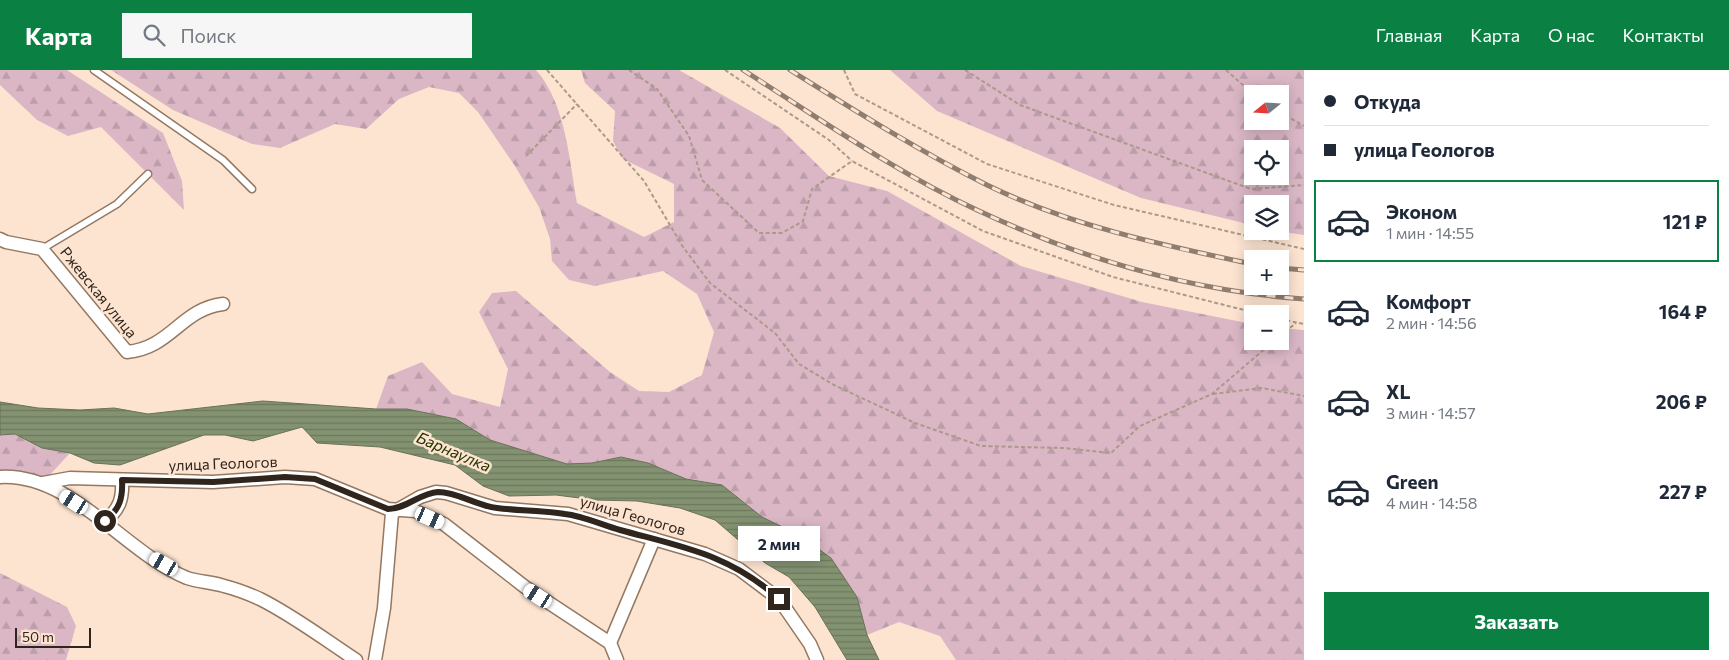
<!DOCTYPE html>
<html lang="ru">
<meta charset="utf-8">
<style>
:root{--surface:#fff;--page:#f6f6f7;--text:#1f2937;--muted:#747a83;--line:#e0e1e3;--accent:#0b8043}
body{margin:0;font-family:Commissioner,sans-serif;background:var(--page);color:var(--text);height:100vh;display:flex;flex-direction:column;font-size:19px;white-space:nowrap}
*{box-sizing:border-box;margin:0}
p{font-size:16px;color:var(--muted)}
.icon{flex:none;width:28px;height:28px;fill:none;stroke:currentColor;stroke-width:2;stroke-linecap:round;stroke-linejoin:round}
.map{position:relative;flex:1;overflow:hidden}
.sheet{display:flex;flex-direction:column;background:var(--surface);width:425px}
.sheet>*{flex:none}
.hud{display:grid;align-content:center;height:110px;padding:0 20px;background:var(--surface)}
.needle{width:32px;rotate:252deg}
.buttons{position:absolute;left:1244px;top:15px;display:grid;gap:10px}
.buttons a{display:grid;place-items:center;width:45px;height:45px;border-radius:0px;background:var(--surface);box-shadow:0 2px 12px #0003;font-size:25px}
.scale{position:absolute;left:15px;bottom:12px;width:76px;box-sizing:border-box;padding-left:5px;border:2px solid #30251c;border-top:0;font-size:14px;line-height:18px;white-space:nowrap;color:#30251c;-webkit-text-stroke:4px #fde4d1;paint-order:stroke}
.end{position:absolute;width:22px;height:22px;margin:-11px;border:6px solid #30251c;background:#fff;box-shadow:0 0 0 2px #fff}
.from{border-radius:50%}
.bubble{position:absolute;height:35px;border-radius:0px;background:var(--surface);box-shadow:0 2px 12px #0003;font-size:16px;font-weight:700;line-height:35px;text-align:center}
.car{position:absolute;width:15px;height:30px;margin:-15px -8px;border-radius:6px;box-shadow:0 0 4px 1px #0007;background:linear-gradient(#fff 24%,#345 0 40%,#fff 0 76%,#345 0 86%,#fff 0)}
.hud b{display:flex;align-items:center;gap:18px;height:48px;font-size:19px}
.hud b+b{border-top:1px solid var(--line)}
.hud i{width:12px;height:12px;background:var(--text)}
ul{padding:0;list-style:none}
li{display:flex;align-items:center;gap:15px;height:82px;margin:0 10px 8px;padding:0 10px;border:2px solid transparent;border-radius:0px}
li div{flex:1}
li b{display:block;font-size:19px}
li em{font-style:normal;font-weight:700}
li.on{border-color:var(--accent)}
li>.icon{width:45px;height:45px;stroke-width:1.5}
.primary-button{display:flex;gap:10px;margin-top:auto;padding:10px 20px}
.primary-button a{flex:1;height:58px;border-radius:0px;background:var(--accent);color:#fff;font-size:20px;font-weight:700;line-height:58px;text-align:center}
header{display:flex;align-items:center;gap:30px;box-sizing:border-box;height:70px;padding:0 25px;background:var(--accent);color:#fff}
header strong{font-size:24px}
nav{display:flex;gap:28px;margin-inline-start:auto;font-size:18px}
.search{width:350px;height:45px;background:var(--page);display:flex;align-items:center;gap:12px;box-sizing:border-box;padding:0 18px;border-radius:0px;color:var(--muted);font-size:19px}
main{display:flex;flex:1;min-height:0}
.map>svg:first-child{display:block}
</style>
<header>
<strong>Карта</strong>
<div class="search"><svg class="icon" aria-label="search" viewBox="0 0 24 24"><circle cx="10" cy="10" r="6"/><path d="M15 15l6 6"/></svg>Поиск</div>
<nav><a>Главная</a><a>Карта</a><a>О нас</a><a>Контакты</a></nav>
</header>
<main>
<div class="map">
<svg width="1304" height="590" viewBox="0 0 1304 590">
<defs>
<pattern id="forest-firs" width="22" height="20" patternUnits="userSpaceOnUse" patternTransform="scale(1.25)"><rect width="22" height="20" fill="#dbb7c6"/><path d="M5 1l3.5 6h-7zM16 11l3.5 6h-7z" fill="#bc9daa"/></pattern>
<pattern id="water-rules" width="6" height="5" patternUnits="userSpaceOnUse" patternTransform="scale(1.25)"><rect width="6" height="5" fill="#839271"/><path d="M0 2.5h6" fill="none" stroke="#6c775c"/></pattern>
</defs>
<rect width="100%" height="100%" fill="#fde4d1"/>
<g fill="url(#forest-firs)" fill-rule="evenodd">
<path d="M0,0H67L163,63L182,111L184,140L101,57L68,66L37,50L0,15Z"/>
<path d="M111,0H536C566,34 569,89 577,133L644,167L674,152V114L623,89L613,71L615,41L585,13L581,0H679L780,58L829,106L887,121L1021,196L1142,232L1252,254V271H1280V258L1304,260V590H956L940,566L899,552L867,565L857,527L801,466L762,447L722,415L686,409L648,393L621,387L592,393L567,394L490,370L456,349L407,339H376L388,306L422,292L452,324L500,337L508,299L479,242L492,223L516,221L610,302L639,321L669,322L702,305L714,262L697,224L663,201L595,216L569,210L552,191L550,169L539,137L515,96L478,42L459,23L429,17L399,29L366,59L335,54L280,78L252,74L173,40Z"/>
<path d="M890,0H1304V165L1277,161H1280V134H1252V155L1141,128L937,41ZM1252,24H1280V51H1252ZM1252,79H1280V106H1252Z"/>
<path d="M15,364L42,378L70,383L47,408L0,402V365Z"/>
<path d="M0,503L67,537L76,556L66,590H0Z"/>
</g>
<path fill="url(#water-rules)" stroke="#6a7158" d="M263,331L376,339H407L456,349L490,370L567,394L592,393L621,387L648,393L686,409L722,415L762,447L801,466L831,488L857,527L867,565L879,590H847L815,537L789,507L765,493L715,450L680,438L637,431L595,430L556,425L509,426L483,416L455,395L380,377L317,373L302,357L253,371L225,365H204L120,395L94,393L70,383L42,378L15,364L0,365V332L38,338L80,340L114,338L148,344Z"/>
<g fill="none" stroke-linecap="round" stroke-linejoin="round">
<defs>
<g id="service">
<path d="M94,0L223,90L252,119"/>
<path d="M42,179L117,134L148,104"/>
</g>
<g id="minor">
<path d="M0,169L6,172L42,179L127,282C171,278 181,239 223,234"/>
<path d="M0,407C72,403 125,483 187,508C199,512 212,512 224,516C236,519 249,524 260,529C294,546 324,569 356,590"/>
<path d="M43,413L70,408L213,412L285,407L315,409L388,439L415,441L444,454L525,517L610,573L617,590"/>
<path d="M105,451C120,439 123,428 122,410"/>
<path d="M610,573L654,469"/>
<path d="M375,590L384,538L392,443L420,427L436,422L446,423L495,438L568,444L705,484L739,499L779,529L810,574L817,590"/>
</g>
</defs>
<use href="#service" stroke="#937862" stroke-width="9"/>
<use href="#minor" stroke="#937862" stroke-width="15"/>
<g stroke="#ac998a" stroke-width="2" stroke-dasharray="4 2.5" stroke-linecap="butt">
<path d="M547,0L644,111L683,177L710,213L775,263L799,294L834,315L915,353L981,376L1063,378L1111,383L1140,356L1212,324L1274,271"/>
<path d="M629,0L657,19L689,66L702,110L759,163H782L803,151L812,119L852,91L983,161L1113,207L1260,244"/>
<path d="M725,0L829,70L852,91"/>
<path d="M844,0L855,24L987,94L1114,135L1304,179"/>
<path d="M965,0L1020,35L1251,119L1304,115"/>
<path d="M1226,0L1253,24"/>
<path d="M1280,42L1304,56"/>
<path d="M526,86L577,34"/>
<path d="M1280,249L1304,254"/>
<path d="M1280,266L1296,253"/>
<path d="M1213,324L1262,318L1304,326"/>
</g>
<use href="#service" stroke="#fff" stroke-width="6"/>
<use href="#minor" stroke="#fff" stroke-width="12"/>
<defs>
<g id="rail">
<path d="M743,0C819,48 895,102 977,140C1079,188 1191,221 1304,229"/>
<path d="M790,0C854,40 919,81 987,115C1071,156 1162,175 1252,194"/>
<path d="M1280,198L1304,200"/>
</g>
</defs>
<use href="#rail" stroke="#8f7d6f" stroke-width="5"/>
<use href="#rail" stroke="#fde4d1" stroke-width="3" stroke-dasharray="9" stroke-linecap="butt"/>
</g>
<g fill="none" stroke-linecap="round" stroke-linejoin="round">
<path stroke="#30251c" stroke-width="6" d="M105,451C120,439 123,428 122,410L213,412L285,407L315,409L388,439C406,439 420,423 438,422C458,422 477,436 497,438C520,441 543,440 565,444C583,446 602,455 620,460C682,477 729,484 779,529"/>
</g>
<g text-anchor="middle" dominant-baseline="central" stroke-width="5" stroke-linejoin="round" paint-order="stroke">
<g font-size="15" fill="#30251c" stroke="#fde4d1">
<text transform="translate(99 222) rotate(51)">Ржевская улица</text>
<text transform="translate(223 393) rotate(-2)">улица Геологов</text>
<text transform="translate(633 445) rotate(16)">улица Геологов</text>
</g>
<g font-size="16" font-style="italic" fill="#233500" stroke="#fde4d1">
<text transform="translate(454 381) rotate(23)">Барнаулка</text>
</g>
</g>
</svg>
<div class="buttons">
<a><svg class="needle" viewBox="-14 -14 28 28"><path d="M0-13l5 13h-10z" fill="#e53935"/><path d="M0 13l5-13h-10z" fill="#747a83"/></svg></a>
<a><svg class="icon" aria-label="locate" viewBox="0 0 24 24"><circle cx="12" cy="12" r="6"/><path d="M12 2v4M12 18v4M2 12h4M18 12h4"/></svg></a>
<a><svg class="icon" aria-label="layers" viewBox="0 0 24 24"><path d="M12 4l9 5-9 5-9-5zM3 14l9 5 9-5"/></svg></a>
<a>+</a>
<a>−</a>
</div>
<div class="scale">50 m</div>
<i class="end from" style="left:105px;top:451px"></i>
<i class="end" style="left:779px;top:529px"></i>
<div class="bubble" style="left:738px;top:456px;width:82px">2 мин</div>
<i class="car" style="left:74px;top:432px;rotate:302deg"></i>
<i class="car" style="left:430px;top:448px;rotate:114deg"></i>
<i class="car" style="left:164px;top:494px;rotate:300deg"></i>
<i class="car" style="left:538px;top:526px;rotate:303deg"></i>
</div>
<section class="sheet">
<div class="hud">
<b><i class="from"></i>Откуда</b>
<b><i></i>улица Геологов</b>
</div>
<ul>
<li class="on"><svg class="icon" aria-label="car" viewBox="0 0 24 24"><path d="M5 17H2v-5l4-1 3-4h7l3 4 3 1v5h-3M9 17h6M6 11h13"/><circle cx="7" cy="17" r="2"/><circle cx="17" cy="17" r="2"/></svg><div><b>Эконом</b><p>1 мин · 14:55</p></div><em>121 ₽</em></li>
<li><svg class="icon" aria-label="car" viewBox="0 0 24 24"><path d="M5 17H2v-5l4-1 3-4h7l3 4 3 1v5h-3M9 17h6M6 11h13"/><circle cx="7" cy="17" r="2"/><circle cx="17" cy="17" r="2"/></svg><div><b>Комфорт</b><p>2 мин · 14:56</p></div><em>164 ₽</em></li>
<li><svg class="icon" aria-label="car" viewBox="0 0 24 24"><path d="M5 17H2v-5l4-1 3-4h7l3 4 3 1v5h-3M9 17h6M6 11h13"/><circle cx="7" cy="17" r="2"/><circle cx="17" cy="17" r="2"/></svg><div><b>XL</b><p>3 мин · 14:57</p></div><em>206 ₽</em></li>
<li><svg class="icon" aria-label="car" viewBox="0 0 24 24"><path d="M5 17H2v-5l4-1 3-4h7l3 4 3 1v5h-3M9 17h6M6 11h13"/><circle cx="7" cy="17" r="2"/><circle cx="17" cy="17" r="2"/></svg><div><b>Green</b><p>4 мин · 14:58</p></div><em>227 ₽</em></li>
</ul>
<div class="primary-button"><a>Заказать</a></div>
</section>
</main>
